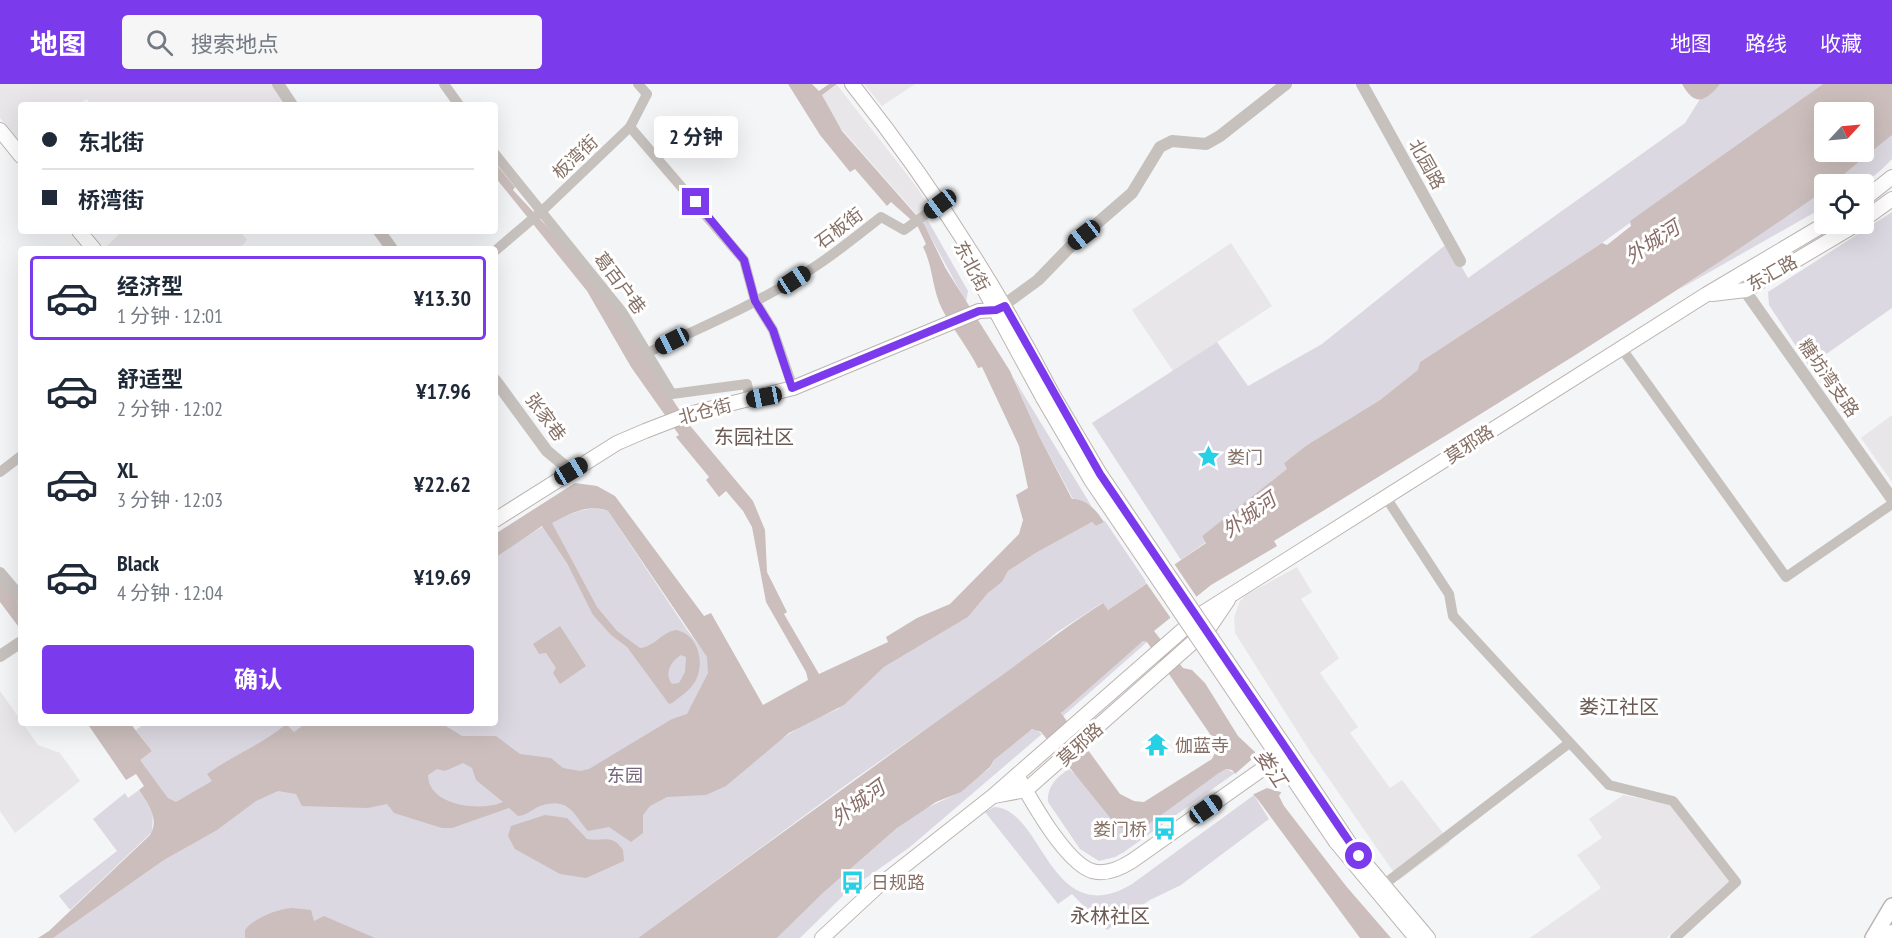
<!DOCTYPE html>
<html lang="zh">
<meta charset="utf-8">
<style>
:root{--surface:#fff;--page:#f6f6f7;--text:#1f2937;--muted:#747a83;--line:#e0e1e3;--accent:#7c3aed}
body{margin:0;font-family:"PT Sans Narrow","Noto Sans SC",sans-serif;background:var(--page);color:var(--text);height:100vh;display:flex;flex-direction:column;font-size:22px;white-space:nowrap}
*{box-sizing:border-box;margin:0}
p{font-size:20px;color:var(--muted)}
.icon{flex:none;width:33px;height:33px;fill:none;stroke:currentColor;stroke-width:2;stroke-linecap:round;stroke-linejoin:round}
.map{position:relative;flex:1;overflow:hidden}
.drawer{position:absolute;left:18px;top:162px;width:480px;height:480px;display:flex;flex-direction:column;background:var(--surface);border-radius:6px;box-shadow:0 6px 24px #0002}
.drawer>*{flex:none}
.top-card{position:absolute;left:18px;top:18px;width:480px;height:132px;border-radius:6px;box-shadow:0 6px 24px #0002;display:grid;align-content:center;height:132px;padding:0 24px;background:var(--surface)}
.needle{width:39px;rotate:64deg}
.tools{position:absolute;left:1814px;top:18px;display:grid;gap:12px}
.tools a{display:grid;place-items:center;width:60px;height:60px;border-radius:6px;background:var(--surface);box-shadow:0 6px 24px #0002;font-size:30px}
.end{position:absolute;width:27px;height:27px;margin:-14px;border:8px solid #7c3aed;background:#fff;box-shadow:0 0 0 3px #fff}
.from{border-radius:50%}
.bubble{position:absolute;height:42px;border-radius:6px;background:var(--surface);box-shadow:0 6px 24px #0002;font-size:20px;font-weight:700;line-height:42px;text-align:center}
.car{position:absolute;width:18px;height:36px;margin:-18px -9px;border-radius:8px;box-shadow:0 0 4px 2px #0007;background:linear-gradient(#222 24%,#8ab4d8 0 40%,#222 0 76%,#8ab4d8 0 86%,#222 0)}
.top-card b{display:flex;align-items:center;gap:21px;height:57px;font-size:22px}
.top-card b+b{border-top:2px solid var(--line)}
.top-card i{width:15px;height:15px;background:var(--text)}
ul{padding:10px 0 0;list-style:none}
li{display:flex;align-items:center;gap:18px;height:84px;margin:0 12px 9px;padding:0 12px;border:3px solid transparent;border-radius:6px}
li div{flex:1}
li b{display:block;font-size:22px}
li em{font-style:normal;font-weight:700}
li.on{border-color:var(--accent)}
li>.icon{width:54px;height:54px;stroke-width:1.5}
.button{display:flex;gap:12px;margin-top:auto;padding:12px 24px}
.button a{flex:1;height:69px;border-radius:6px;background:var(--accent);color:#fff;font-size:24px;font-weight:700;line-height:69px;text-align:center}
header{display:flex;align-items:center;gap:36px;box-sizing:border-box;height:84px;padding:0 30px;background:var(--accent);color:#fff}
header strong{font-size:28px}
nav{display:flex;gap:33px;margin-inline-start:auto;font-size:21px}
.search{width:420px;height:54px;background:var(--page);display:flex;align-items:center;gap:15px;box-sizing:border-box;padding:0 21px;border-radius:6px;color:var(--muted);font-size:22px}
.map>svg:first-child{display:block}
</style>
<header>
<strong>地图</strong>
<div class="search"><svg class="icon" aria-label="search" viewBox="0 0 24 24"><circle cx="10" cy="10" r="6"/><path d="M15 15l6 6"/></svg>搜索地点</div>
<nav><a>地图</a><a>路线</a><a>收藏</a></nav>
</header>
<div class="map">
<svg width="1892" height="854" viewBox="0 0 1892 854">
<rect width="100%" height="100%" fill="#f4f5f7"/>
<g fill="#e8e6e8">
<path d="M0,0H272L288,21H91L87,15L78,21H21V60L0,34Z"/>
<path d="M864,0H915L882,22Z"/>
<path d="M837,1L916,102L931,125L920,134L837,40L822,11Z"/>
<path d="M122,147H240L247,156L239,165H104Z"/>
<path d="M1231,159L1272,222L1173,287L1132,226Z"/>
<path d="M1892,331V398L1861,354Z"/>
<path d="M1297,483L1312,508L1301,515L1339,574L1320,589L1358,643L1350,649L1390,704L1402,696L1450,758L1399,796L1311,669L1235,549L1234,533L1240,517L1246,511Z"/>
<path d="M0,607L38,661L60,669L80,697L15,749L0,727Z"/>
<path d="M1623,711L1672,721L1731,799L1666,854H1530L1601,804L1577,771L1602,754L1589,735Z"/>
</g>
<g fill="#dcd8e1">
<path d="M1720,0H1823L1602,159L1420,278L1419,286L1380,316L1307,361L1284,379L1288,385L1202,452L1206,458L1181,476L1092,339L1217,258L1248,302L1322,260L1448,159L1468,194L1685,39L1700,15Z"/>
<path d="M1892,51V75C1869,99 1864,100 1832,100Z"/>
<path d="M1824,106V123L1678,206Z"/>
<path d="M1892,128V224L1809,282L1769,221L1768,208Z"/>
<path d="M927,135L968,207L966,218L922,137Z"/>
<path d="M1013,293L1092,423L1081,416L1073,415L1039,352Z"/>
<path d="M596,424L608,427L687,546L777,658L806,639L838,625L884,583L968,533L988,509L1002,498L1008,487L1036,468L1092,438L1096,442L1105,437L1147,499L1108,526L1102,519L1056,549L1026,575L850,698L638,854H53L164,776L188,762L168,714L139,676L152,667L136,646L145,639H495V474C526,453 558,428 596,424Z"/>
<path d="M1143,557L1147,558L1062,633V626Z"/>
<path d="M1034,645L1042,650L910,763L849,806L800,854H777L823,809L897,744L920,727L952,712L990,684L994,676L1027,647Z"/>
<path d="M1069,685L1141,744L1219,689L1226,685L1235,689L1124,768L1115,773L1099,777L1080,765L1048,718C1047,702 1057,693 1069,685Z"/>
<path d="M139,706L153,728L152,748L70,826L59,812L117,767L93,735L125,709L128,714Z"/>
<path d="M1254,711L1269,735L1181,801L1150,816L1107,846L1072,810L1058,820L985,728L994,723C1043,724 1050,849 1132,800Z"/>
</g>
<g fill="#cbbebc" fill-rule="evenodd">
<path d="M788,0H812L819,7L829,0H837L822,11L842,47L924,140L946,185L1010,287L1039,352L1072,415C1086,414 1097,427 1104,438L1096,442L1092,438L1037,468L1008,487L1002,498L988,509L968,533L884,583L844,621L789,649L726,702L706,711L667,713L650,722L643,731V749L631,758L609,743L588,747C574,732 570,712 540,722C532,725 528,731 518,732L509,724L452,744H442L394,729L387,720L368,724L302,722L296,710L278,707L256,717L217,746L164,776L53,854H38L49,847L150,751C160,734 148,720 139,706L144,702L136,690L126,696L87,639H130L152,667L140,676L168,714L176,718L212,697L207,690C233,671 262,661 286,640L294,648L306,639H441L462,652H496L520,670L551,674L563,684L580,687L589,685L672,635L687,630L708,589L707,573L608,427C589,419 569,430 552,439L597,523L617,547L640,564C654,563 662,548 676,546C698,550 705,578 696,596C691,606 681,612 672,619L669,620L627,563L611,551L593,531L567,479L542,442L495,474V450L575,399L597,402L615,412L704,532L711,529L763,621L808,596L806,588L766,518L752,443L743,427L726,407L719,413L706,396L709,393L676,353L679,351L631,283L587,207L495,93V79L515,103L513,106L566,163L615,225L687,338L753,417L765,446L767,488L787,528L784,530L819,590L888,558L886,553L917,534L950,520L1019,450L1023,436L1016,411L1028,404L1019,362L982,283L978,284C968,263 953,246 942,225C932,205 933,182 923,163L926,160L917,141L891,118L887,122L855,85L850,88L820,51ZM681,571L686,573L685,588L679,599L672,600C664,590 670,578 681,571ZM463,679L472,684L476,696L503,718C481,728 428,722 428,691L437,685L445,687Z"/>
<path d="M1682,0H1720C1705,18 1695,23 1682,0Z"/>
<path d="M1823,0H1892V51L1832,100H1824L1822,108C1645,232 1459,343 1274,457L1277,462L1211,501L1154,547L1183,584L1192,586L1205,599L1238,652L1255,668L1282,707L1279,712L1284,722L1346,802L1391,854H1360L1259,717L1232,686L1226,685L1219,689L1146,742C1136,747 1126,748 1116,741L1041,648L1032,645L994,676L990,683L961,708L936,718L897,744L823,809L777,854H638C754,769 871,684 988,601C1027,574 1063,544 1103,519L1108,526L1206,459L1202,452L1287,385L1284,379L1307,361L1380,316L1418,286L1420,278L1602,159L1607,161L1631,142L1630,137ZM1824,28H1863V68H1824ZM1143,557L1147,558L1214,656L1216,667L1212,675L1144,718L1134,717L1120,710L1061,629Z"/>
<path d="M0,497L21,523V546L0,518Z"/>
<path d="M560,542L586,582L560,600L553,589L556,584L546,569L539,570L533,560Z"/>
<path d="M545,731L567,734L587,755C603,758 612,749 623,766L624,777L586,794L560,790L515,765L508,752L511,742Z"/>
<path d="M292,824L311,826L314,837L324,832L375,854H245V846C254,834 277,825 292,824Z"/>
</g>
<g fill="#f4f5f7">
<path d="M1173,478L1198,515L1172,536L1145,497Z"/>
<path d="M1257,665L1285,705L1284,709L1267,704L1252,711L1235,690L1251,676Z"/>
</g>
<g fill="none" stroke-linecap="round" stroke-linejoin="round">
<defs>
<g id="secondary">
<path d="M852,0C929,97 995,199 1052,309"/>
<path d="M0,46L21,72"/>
<path d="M1863,116L1892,93"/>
<path d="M1863,136L1892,115"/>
<path d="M79,147L94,165"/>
<path d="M974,187L1043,314"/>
<path d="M1712,210L1746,206L1857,140"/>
<path d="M495,436L617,359L645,347L689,330L793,304L979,227L996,226"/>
<path d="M1017,691C1031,716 1065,778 1092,787C1106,791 1121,784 1132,777L1288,667L1354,766L1428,854"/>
<path d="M994,712L1026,706L1209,544L1228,516"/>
<path d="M1336,758L1416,854"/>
<path d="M822,854L876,804L993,712L1201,530L1707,210L1825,140"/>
</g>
<path id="primary" d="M1873,854L1892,822"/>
<path id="trunk" d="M1889,854L1892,849"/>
</defs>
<use href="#secondary" stroke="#bcb4b0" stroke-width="16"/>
<use href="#primary" stroke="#bbb5b2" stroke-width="18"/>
<use href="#trunk" stroke="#bab4b1" stroke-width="20"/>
<g stroke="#c7c1be" stroke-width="10">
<path d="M444,0L459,21"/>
<path d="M638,0L647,10L630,43L744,176L755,217L773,246L793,304"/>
<path d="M495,70L623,229L672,310L747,300L750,316"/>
<path d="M495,167L543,126L630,43"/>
<path d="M1622,265L1786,493L1892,420"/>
<path d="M647,269C697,245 748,224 795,195C826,177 853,155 881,133L904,146L940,120"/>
<path d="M0,388L21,372"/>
<path d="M1387,415L1449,510L1453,532L1609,701L1673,717L1736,798L1675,854"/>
<path d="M1378,805L1568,660"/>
</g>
<g stroke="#c7c1be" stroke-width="12">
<path d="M278,0L292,21"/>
<path d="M1362,0L1460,177"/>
<path d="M379,147L392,165"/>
<path d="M1736,194L1892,415"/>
<path d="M997,226L1038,196L1071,162L1132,109L1160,63L1172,57L1206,60L1220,52L1286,0"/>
<path d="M495,296L547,367L571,387"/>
<path d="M0,489L21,514"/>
<path d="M0,572L21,558"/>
</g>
<use href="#secondary" stroke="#fff" stroke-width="14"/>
<use href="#primary" stroke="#fff" stroke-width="15"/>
<use href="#trunk" stroke="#fff" stroke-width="16"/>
<defs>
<g id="secondary-bridge">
<path d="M1052,309L1100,390L1288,667"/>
<path d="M1043,314L1091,396L1336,758"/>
</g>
</defs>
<use href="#secondary-bridge" stroke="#bcb4b0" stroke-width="16" stroke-linecap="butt"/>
<use href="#secondary-bridge" stroke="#fff" stroke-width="14"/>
</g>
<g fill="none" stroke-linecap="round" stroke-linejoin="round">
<path stroke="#7c3aed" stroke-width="8" d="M696,118L744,176L755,217L773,246L792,304L979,227L996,226L1005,222L1100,390L1359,772"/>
</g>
<defs>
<symbol id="sight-bare" viewBox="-9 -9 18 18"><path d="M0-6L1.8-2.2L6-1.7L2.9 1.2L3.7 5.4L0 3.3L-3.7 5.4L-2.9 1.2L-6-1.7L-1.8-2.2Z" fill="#26d1e6" stroke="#fff" stroke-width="2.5" paint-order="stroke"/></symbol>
<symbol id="temple-bare" viewBox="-9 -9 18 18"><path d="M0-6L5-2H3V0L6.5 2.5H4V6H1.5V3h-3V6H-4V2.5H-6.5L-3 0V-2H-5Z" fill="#26d1e6" stroke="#fff" stroke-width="2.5" paint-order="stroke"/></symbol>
<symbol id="bus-bare" viewBox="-9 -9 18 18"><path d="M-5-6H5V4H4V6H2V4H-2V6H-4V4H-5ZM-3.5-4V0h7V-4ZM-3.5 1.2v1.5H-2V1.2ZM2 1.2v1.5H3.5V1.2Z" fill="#26d1e6" stroke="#fff" stroke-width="2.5" paint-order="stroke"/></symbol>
</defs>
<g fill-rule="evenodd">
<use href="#sight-bare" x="1192" y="356" width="33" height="33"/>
<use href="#temple-bare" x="1140" y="644" width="33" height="33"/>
<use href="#bus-bare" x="1148" y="728" width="33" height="33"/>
<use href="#bus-bare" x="836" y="782" width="33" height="33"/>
</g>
<g text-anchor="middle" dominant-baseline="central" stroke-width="6" stroke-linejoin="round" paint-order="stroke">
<g font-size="18" fill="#867066" stroke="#fff">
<text transform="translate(575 73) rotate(-43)">板湾街</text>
<text transform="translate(1427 80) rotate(61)">北园路</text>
<text transform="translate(839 144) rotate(-37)">石板街</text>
<text transform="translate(972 182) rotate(62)">东北街</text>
<text transform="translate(1772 189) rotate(-29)">东汇路</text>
<text transform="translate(620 199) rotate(53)">葛百户巷</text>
<text transform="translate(1829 294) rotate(55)">糖坊湾支路</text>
<text transform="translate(705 327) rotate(-15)">北仓街</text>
<text transform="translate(546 333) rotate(54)">张家巷</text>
<text transform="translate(1469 360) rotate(-33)">莫邪路</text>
<text transform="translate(1080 660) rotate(-42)">莫邪路</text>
</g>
<g font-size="18" fill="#867066" stroke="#fff" text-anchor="start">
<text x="1227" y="373">娄门</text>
<text x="1175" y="661">伽蓝寺</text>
<text x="1147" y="745" text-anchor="end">娄门桥</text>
<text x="871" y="798">日规路</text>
</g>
<g font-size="18" fill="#75657d" stroke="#fff">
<text x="625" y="691">东园</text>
</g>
<g font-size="20" font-style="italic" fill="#896c67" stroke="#fff">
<text transform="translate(1652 158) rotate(-33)">外城河</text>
<text transform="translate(1249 431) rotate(-36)">外城河</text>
<text transform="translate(1271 684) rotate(56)">娄江</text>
<text transform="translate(858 719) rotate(-36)">外城河</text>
</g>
<g font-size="20" fill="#6b5b54" stroke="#fff">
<text x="754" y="353">东园社区</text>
<text x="1619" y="623">娄江社区</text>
<text x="1110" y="832">永林社区</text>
</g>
</g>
</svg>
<div class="tools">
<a><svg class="needle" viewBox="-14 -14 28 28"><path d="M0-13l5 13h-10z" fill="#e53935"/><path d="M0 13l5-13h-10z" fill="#747a83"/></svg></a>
<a><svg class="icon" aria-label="locate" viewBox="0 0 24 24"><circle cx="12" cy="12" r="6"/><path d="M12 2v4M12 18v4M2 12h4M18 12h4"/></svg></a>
</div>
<i class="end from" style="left:1359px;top:772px"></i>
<i class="end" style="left:696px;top:118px"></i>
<div class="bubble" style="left:654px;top:32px;width:84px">2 分钟</div>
<i class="car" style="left:940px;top:120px;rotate:233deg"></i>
<i class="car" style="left:1084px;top:151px;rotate:232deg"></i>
<i class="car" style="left:794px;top:196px;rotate:57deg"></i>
<i class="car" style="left:672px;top:257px;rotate:243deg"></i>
<i class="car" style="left:764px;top:313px;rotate:259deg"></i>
<i class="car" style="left:571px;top:387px;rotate:59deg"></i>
<i class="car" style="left:1206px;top:725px;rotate:55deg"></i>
<div class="top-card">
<b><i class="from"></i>东北街</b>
<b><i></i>桥湾街</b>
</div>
<section class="drawer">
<ul>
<li class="on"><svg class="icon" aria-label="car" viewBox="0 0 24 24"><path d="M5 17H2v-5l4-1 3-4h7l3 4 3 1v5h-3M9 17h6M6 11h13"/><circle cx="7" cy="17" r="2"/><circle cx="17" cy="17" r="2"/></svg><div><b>经济型</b><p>1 分钟 · 12:01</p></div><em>¥13.30</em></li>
<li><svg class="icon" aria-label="car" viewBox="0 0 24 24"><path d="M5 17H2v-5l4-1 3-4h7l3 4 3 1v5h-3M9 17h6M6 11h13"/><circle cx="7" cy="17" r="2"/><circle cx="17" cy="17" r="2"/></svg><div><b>舒适型</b><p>2 分钟 · 12:02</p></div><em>¥17.96</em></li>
<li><svg class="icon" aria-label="car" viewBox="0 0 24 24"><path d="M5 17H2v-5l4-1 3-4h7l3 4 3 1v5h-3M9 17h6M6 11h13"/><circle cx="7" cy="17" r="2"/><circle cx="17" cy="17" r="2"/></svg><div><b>XL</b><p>3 分钟 · 12:03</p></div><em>¥22.62</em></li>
<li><svg class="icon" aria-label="car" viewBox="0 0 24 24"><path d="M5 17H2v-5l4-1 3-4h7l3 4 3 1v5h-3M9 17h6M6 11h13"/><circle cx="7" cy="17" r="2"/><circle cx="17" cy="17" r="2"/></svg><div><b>Black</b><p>4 分钟 · 12:04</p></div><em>¥19.69</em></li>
</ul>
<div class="button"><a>确认</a></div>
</section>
</div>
